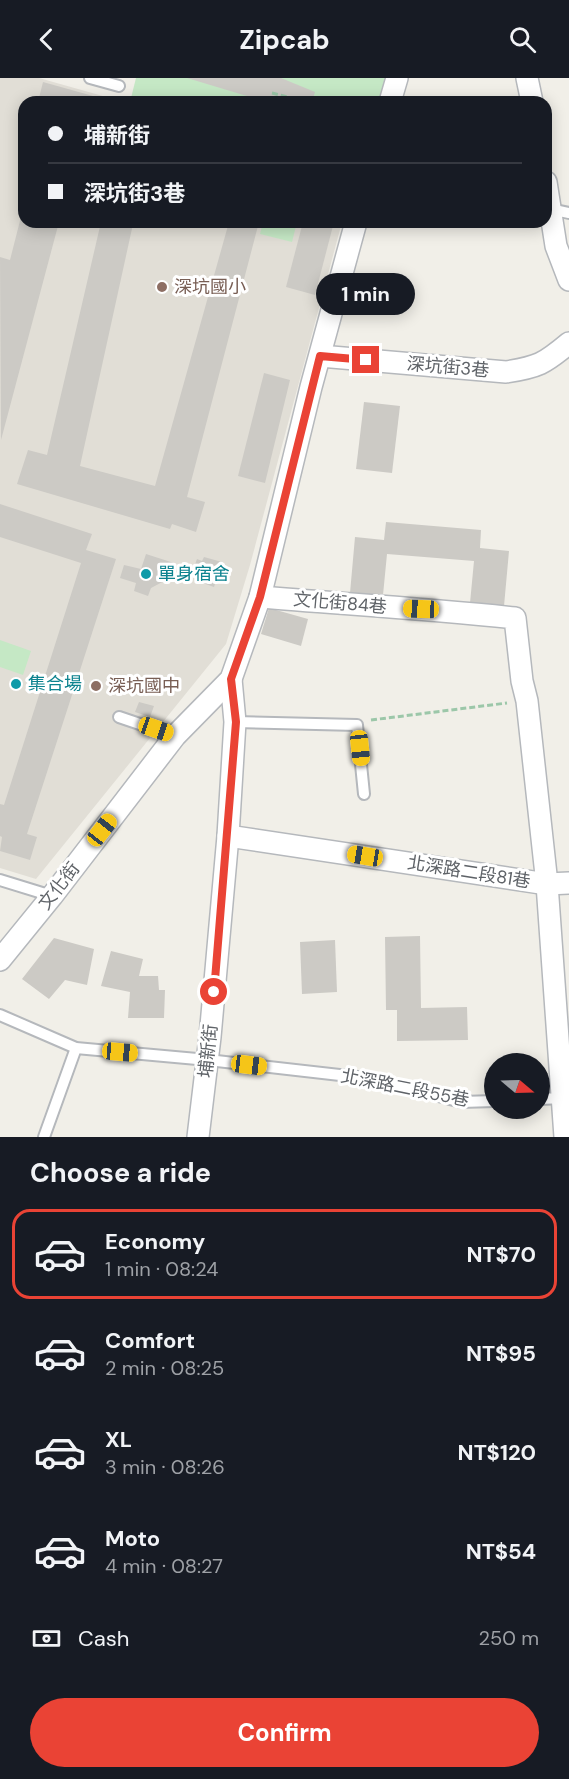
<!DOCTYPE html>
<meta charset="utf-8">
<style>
:root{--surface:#171b24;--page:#242831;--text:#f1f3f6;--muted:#9ea1a6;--line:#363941;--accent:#ea4335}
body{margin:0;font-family:"DM Sans","Noto Sans TC",sans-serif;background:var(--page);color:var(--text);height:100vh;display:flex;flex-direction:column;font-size:22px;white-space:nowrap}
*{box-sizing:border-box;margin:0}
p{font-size:20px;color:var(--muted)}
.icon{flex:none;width:33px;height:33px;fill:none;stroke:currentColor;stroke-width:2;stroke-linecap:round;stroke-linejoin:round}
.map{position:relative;height:1059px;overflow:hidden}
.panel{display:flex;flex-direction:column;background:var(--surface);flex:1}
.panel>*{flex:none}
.top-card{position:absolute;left:18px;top:18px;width:534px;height:132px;border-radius:18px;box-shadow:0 3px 15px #0003;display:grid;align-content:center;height:132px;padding:0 30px;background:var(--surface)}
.needle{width:39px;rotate:109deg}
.controls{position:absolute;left:484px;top:975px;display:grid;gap:12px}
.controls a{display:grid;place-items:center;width:66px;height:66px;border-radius:50%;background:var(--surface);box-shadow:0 3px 15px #0003;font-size:30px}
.end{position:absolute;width:27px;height:27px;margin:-14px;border:8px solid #ea4335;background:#fff;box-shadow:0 0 0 3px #fff}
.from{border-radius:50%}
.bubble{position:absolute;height:42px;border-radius:21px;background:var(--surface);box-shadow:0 3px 15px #0003;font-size:20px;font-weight:700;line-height:42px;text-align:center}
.car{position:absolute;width:18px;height:36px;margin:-18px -9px;border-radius:8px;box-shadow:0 0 4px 2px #0007;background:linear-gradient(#f5c518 24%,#345 0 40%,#f5c518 0 76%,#345 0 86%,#f5c518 0)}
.top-card b{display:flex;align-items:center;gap:21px;height:57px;font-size:22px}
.top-card b+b{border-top:2px solid var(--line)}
.top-card i{width:15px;height:15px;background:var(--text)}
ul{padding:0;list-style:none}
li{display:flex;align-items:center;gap:18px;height:90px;margin:0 12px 9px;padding:0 18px;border:3px solid transparent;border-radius:18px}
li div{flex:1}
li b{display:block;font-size:22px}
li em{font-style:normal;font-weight:700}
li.current{border-color:var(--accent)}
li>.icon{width:54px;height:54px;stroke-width:1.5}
h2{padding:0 30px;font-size:27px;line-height:72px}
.pay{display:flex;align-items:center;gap:15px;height:66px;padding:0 30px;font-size:22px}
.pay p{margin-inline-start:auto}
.cta{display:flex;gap:12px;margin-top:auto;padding:12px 30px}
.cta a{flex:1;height:69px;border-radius:36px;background:var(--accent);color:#fff;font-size:24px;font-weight:700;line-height:69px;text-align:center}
header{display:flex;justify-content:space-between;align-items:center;height:78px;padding:0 30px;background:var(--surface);font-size:27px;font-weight:700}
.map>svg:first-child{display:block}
</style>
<header><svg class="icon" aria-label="back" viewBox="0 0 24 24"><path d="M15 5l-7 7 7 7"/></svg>Zipcab<svg class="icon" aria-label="search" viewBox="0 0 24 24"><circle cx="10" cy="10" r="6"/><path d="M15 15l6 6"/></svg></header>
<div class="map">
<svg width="569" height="1059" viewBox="0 0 569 1059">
<rect width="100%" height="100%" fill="#f1efe8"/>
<path fill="#e1ded6" d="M0,0H39L124,24H24V144H342L250,487L226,566L36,801L0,790Z"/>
<g fill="#c5e8c5">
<path d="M136,0H386L379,24H130Z"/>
<path d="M263,144H297L292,164L260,156Z"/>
<path d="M0,562L31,573L23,597L0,589Z"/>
</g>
<g fill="#cccac5">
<path d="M187,0H281L315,14L312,24H267Z"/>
<path d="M43,4L93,18L92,24H38Z"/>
<path d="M23,131L24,144H59L1,362L0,179L10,182Z"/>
<path d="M101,144H154L153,150L133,146L80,388L155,408L229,144H259L187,419L205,424L196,454L172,446L170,451L17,406L28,372L47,377Z"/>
<path d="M303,144H334L315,217L286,209Z"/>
<path d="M264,295L290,302L265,405L238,398Z"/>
<path d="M364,324L400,328L392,395L356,391Z"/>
<path d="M0,426L92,456L86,472L116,481L27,756L37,759L30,782L0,773L2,759L0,758V726L4,727L81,485L0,459Z"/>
<path d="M386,444L481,452L480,470L509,473L504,528L470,525L474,483L387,476L383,517L350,515L355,459L384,462Z"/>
<path d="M146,476L174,485L168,501L151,510L148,518L134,513L136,505L120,500L124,487L141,491Z"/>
<path d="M204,479L222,484L214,509L197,503L199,494L193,492L197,481L202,483Z"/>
<path d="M269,530L308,541L301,568L261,556Z"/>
<path d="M139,624L154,628L150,639L135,634Z"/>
<path d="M420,858L421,930L467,929L468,962L397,963V932H386L385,859Z"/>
<path d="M54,860L94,871L87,907L65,902L49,921L22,901Z"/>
<path d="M335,862L337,914L302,916L300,864Z"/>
<path d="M111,873L143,881L139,898H158L159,912H165L164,940H128L130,914L101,908Z"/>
</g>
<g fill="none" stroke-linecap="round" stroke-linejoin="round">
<defs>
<g id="lane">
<path d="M90,0L119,8"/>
<path d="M550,131L569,135"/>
<path d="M119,639L175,658"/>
<path d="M235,644L357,647L364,716"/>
<path d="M0,802L52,818"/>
<path d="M0,937L76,970L208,982L375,1001L461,1024L495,1023"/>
<path d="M540,1021L564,1020"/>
<path d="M44,1059L76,970"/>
</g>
<g id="street">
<path d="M527,0L532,24"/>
<path d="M390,24L397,0"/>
<path d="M546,104L556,168L569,202"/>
<path d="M320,278L506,294C538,289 544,286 569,265"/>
<path d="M260,519C345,526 430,531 515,540L522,603L527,623L547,806L565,1059"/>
<path d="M228,758L547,806L569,805"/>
<path d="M0,882L52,818L175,658L231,601L260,519L311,309L356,144"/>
<path d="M198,1059L210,959L228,758L235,644L231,601"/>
</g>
</defs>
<use href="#lane" stroke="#b5b8bc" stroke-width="14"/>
<use href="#street" stroke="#b5b8bc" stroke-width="24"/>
<g stroke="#9cc7a9" stroke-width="3" stroke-dasharray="6 3" stroke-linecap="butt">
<path d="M272,15L307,24"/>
<path d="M371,642L507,625"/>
</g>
<use href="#lane" stroke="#fff" stroke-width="10"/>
<use href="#street" stroke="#fff" stroke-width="21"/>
</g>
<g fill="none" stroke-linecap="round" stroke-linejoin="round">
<path stroke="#ea4335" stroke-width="8" d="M214,914L236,644L231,601L260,519L320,278L366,282"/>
</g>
<g fill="#8d6e63" stroke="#fff" stroke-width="2">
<circle cx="162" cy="209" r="6"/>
<circle cx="96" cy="608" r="6"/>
</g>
<g fill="#0f9aa8" stroke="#fff" stroke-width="2">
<circle cx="146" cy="496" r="6"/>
<circle cx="16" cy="606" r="6"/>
</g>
<g text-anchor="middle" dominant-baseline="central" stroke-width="6" stroke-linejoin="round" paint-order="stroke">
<g font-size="18" fill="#785e54" stroke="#fff" text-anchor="start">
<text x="174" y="209">深坑國小</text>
<text x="108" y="608">深坑國中</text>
</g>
<g font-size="18" fill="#5f6368" stroke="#fff">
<text transform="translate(448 289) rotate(5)">深坑街3巷</text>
<text transform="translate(340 525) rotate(5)">文化街84巷</text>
<text transform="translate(469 794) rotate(9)">北深路二段81巷</text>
<text transform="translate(59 808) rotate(-52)">文化街</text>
<text transform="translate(208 973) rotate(-84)">埔新街</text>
<text transform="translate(405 1010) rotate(11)">北深路二段55巷</text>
</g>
<g font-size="18" fill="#0d838f" stroke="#fff" text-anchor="start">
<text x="158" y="496">單身宿舍</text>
<text x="28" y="606">集合場</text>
</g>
</g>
</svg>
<div class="controls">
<a><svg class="needle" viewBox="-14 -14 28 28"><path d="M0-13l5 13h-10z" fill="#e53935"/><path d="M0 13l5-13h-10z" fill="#9ea1a6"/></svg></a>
</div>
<i class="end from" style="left:214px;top:914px"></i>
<i class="end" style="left:366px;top:282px"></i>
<div class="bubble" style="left:316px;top:195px;width:99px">1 min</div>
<i class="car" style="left:421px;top:531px;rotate:272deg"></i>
<i class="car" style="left:156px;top:651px;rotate:109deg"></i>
<i class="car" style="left:360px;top:670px;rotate:174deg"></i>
<i class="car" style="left:102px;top:752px;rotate:38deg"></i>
<i class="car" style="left:365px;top:778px;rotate:279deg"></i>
<i class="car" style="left:120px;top:974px;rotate:95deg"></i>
<i class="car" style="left:249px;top:987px;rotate:97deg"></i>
<div class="top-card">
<b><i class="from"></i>埔新街</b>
<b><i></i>深坑街3巷</b>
</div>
</div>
<section class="panel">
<h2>Choose a ride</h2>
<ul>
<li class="current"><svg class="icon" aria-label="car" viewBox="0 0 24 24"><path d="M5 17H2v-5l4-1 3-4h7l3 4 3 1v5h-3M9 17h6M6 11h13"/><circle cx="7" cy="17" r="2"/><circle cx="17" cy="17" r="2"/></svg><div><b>Economy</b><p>1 min · 08:24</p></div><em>NT$70</em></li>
<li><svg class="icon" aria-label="car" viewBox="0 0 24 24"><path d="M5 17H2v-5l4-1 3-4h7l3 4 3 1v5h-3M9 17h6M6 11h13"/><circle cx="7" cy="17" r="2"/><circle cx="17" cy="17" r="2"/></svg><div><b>Comfort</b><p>2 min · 08:25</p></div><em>NT$95</em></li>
<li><svg class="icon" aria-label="car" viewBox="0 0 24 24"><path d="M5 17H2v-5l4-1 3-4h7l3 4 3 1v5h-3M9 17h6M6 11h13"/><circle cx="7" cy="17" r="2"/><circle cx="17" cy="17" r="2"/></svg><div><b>XL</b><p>3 min · 08:26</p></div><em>NT$120</em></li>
<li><svg class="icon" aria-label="car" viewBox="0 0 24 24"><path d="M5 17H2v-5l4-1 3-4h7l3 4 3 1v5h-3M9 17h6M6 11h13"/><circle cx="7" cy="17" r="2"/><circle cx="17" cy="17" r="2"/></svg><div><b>Moto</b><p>4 min · 08:27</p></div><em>NT$54</em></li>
</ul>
<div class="pay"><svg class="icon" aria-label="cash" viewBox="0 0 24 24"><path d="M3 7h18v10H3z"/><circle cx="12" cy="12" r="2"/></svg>Cash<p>250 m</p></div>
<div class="cta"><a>Confirm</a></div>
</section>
